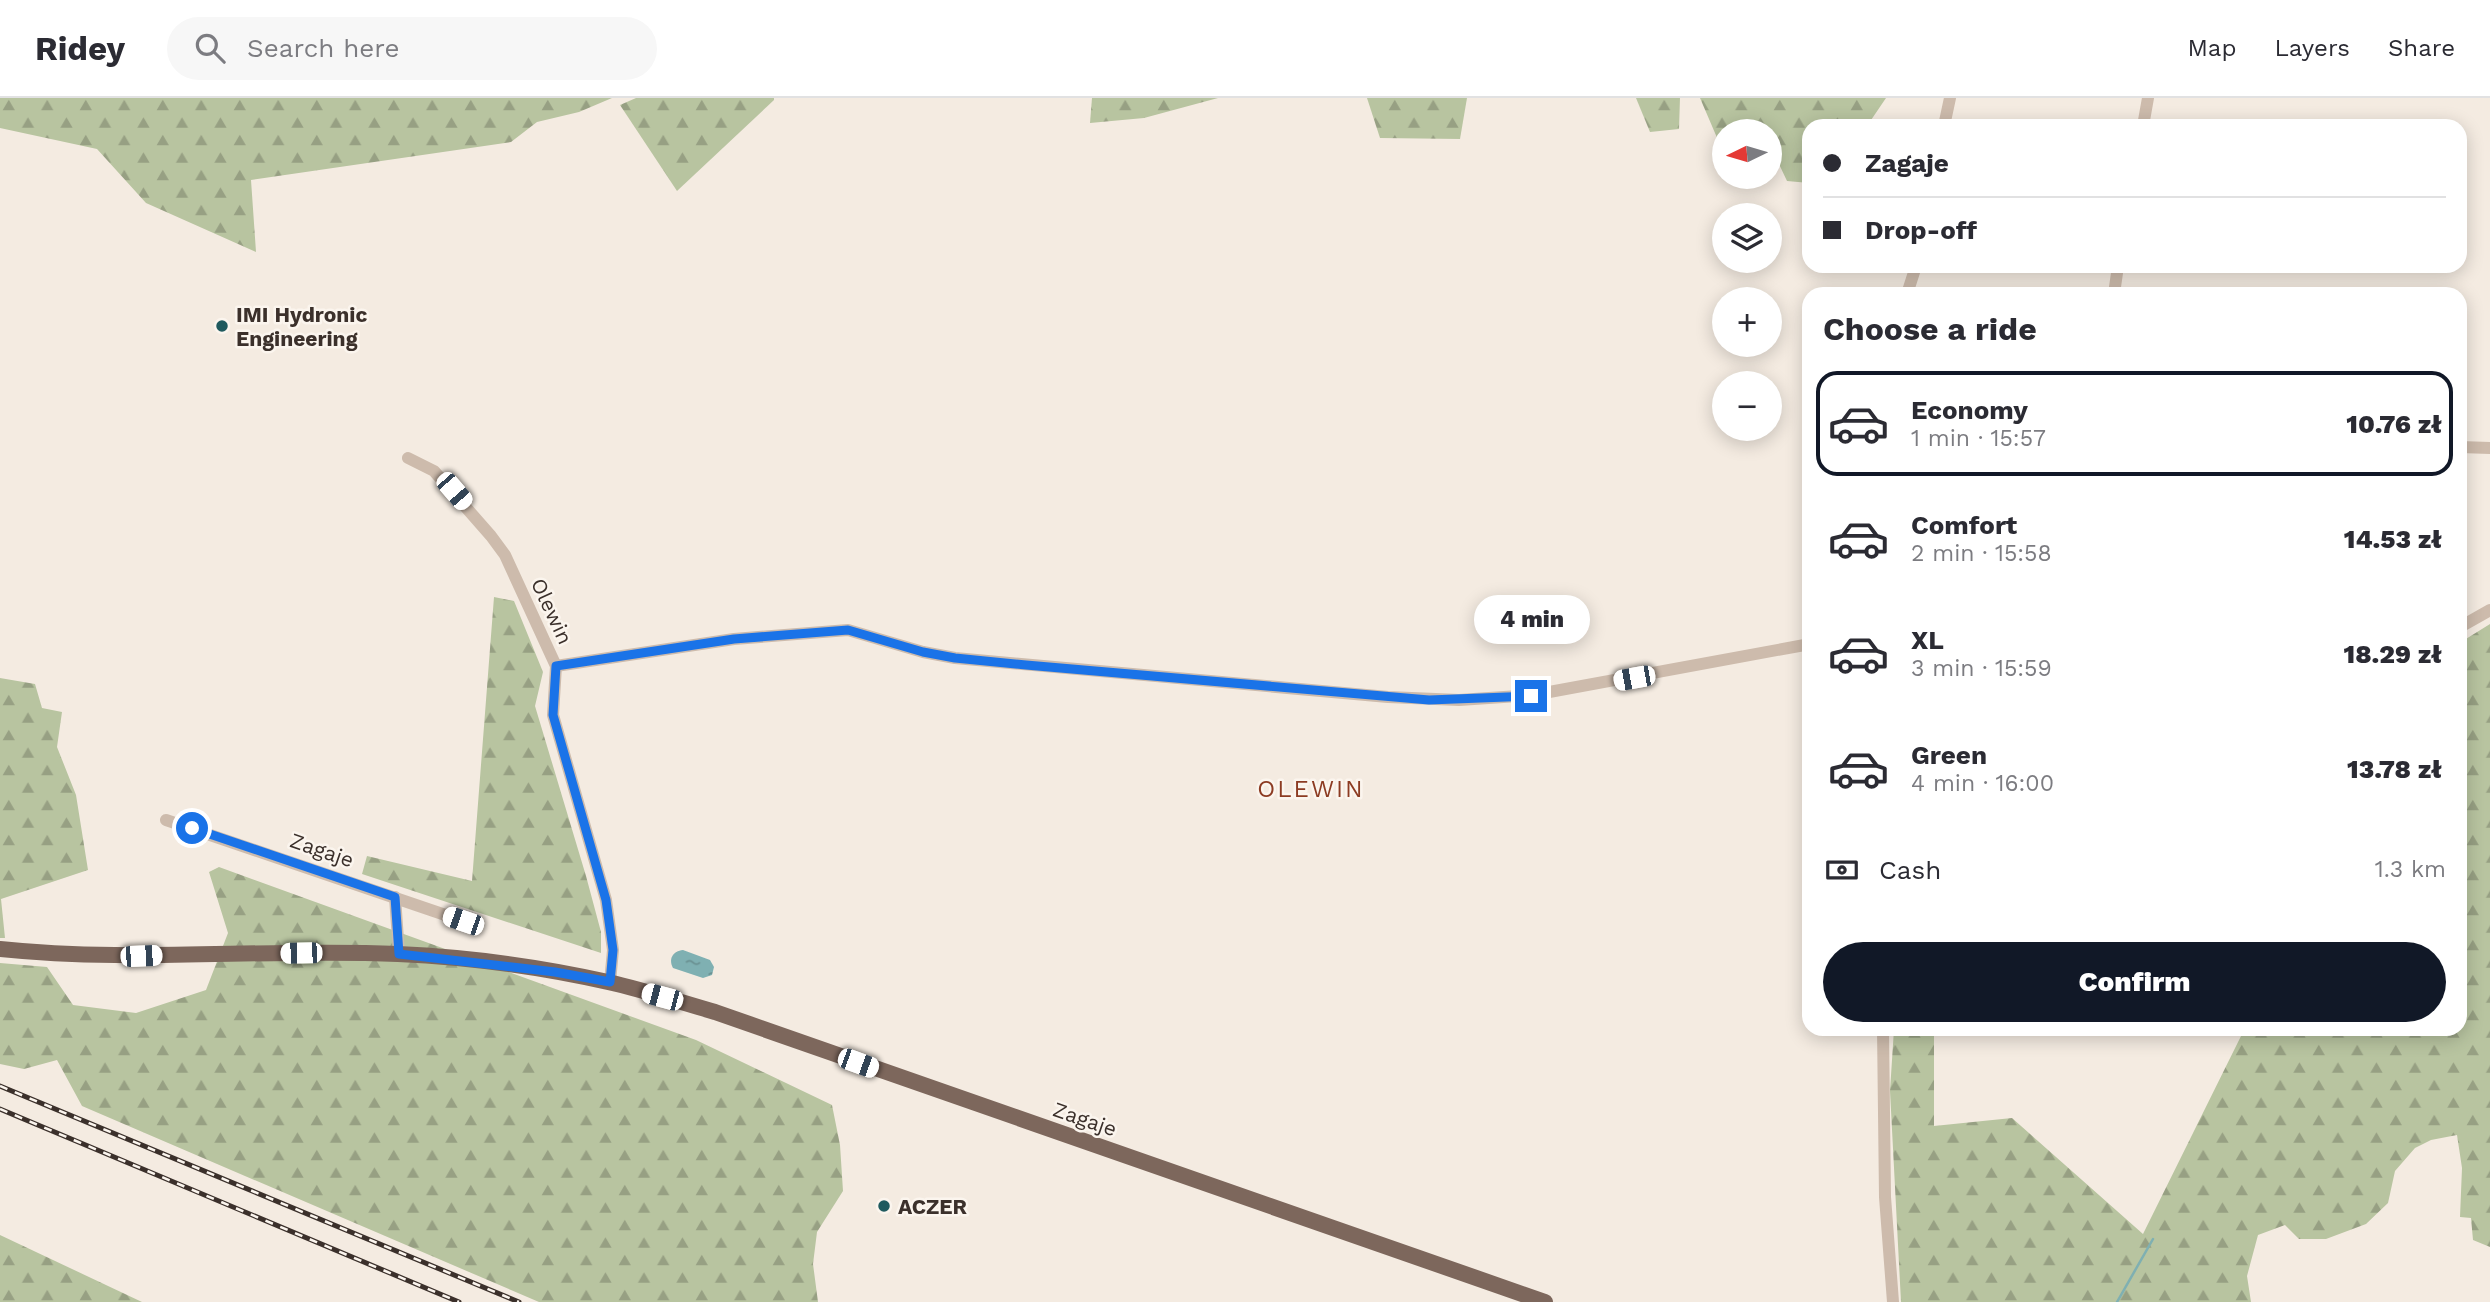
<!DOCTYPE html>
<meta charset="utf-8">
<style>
:root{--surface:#fff;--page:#f7f7f7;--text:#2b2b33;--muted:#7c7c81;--line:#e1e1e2;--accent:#111827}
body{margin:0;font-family:"Work Sans",sans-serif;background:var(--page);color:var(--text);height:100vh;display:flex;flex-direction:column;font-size:26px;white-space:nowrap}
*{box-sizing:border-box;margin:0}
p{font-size:23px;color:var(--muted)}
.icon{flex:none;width:38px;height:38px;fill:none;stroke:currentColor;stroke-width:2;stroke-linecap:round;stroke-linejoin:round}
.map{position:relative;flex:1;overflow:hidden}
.panel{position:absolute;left:1802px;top:189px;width:665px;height:749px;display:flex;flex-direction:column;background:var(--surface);border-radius:21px;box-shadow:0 4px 18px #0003}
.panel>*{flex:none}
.top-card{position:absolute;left:1802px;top:21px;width:665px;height:154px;border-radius:21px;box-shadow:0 4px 18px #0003;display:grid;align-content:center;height:154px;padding:0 21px;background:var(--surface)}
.needle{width:46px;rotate:265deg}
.controls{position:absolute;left:1712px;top:21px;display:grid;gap:14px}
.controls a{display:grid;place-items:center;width:70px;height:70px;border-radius:50%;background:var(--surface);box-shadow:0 4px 18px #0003;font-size:35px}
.end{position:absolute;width:32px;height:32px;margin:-16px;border:9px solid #1a73e8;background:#fff;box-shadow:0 0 0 4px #fff}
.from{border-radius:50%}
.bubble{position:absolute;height:49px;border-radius:24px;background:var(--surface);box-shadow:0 4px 18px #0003;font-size:23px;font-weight:800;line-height:49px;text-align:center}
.car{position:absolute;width:21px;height:42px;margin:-21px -10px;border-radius:9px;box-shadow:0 0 5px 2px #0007;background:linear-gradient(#fff 24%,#345 0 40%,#fff 0 76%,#345 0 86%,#fff 0)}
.top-card b{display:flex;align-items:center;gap:24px;height:66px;font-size:26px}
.top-card b+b{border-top:2px solid var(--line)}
.top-card i{width:18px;height:18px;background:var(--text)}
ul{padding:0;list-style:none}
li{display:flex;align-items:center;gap:21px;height:105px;margin:0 14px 10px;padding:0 7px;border:4px solid transparent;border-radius:21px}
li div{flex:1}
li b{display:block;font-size:26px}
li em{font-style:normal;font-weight:800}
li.current{border-color:var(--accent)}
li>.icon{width:63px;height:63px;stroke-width:1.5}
h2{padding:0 21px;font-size:32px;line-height:84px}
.pay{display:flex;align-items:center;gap:18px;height:77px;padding:0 21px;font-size:26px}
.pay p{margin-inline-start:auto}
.cta{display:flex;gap:14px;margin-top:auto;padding:14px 21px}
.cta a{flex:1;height:80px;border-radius:42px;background:var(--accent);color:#fff;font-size:28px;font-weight:800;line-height:80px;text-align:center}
header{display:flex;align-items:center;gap:42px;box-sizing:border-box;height:98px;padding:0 35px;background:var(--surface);border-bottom:2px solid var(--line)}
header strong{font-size:33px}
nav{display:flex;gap:38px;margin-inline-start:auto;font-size:24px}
.search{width:490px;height:63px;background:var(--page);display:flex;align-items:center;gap:18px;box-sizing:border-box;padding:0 24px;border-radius:38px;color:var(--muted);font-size:26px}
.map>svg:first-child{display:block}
</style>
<header>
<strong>Ridey</strong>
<div class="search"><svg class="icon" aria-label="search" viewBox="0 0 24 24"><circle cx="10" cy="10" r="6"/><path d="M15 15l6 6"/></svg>Search here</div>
<nav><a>Map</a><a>Layers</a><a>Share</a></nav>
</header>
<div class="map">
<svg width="2490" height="1204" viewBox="0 0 2490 1204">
<defs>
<pattern id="forest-firs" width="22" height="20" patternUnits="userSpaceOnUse" patternTransform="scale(1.75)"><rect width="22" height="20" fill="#b8c4a0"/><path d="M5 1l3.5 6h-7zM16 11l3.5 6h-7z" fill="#97a083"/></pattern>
<pattern id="water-ripples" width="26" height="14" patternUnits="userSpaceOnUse" patternTransform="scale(1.75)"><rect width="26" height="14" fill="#7fb0b2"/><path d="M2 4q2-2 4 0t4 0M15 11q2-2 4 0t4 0" fill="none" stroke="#699091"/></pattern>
</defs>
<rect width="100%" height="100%" fill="#f4ebe1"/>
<g fill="url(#forest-firs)">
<path d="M0,0H612L579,14L537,24L511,44L251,82L256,154L146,105L97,51L0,30Z"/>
<path d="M636,0H774V2L677,93L620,7Z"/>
<path d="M1092,0H1218L1144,20L1090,25Z"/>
<path d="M1367,0H1467L1460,41L1380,40Z"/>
<path d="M1636,0H1680L1679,31L1650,34Z"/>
<path d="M1700,0H1886L1867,28H1810L1809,85L1787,83L1769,45V33H1724V42H1718Z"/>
<path d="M494,499L514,503L543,574L535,608L586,778L601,834V855L362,776L367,758L472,783Z"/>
<path d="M2490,526V1149L2473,1142L2471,1120L2460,1119L2462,1070L2457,1037L2431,1042L2415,1050L2395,1073L2388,1105L2366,1126L2326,1141H2299L2285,1127L2258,1137L2247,1178L2251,1204H1901L1890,993L1894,931H1934V1028L2012,1020L2143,1136L2243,934L2242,931H2460L2461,544Z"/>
<path d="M0,580L35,586L42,610L62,614L57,649L76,697L88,772L1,801L5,840H0Z"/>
<path d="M219,769L696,942L832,1007L840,1047L843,1093L817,1134L813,1166L818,1204H539L82,1008L57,962L24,971L0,966V865L47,869L73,907L136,915L206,892L228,835L209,774Z"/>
<path d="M0,1137L142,1204H0Z"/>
</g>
<path fill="url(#water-ripples)" d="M683,852L710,862L714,869L712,877L703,880L673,870C668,861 673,853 683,852Z"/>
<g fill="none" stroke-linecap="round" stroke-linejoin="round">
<path stroke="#7fb0b2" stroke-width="2.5" d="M2117,1204L2153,1141"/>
<g stroke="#cdbbac" stroke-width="12">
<path d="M1944,28L1950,0"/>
<path d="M2143,28L2148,0"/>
<path d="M1907,196L1916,168"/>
<path d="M2114,196L2118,168"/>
<path d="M2460,349L2490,350"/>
<path d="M408,360L434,373L491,438L505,457L556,568L553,617L606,802L613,852L610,884"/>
<path d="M2460,529L2490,512"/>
<path d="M556,568L734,541L848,532L923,554L955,560L1388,599L1459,602L1533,597L1810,546"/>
<path d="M166,722L463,823"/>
<path d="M395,799L399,856"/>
<path d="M1883,931L1885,1099L1893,1204"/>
</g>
<path stroke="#7d675c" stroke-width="16" d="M0,851C132,865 265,850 398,856C466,859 541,869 608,884C644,892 680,904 715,914L1545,1204"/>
<defs>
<g id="rail">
<path d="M0,988L519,1204"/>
<path d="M0,1011L459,1204"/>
</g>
</defs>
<use href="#rail" stroke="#3b302b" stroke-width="5"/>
<use href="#rail" stroke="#fbf5ee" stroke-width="2.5" stroke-dasharray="8" stroke-linecap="butt"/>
</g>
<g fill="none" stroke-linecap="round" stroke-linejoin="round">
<path stroke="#1a73e8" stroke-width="9" d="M192,730L395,799L399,856L555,874L610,884L613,852L606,802L553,617L556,568L734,541L848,532L923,554L955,560L1026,567L1429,602L1531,598"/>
</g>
<g fill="#1f5a5e" stroke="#fbf5ee" stroke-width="2.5">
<circle cx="222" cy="228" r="7"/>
<circle cx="884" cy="1108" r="7"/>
</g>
<g text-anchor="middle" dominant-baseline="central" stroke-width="5" stroke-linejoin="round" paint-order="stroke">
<g font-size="21" font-weight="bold" fill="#3b302b" stroke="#fbf5ee" text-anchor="start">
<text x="236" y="216">IMI Hydronic<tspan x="236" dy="24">Engineering</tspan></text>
<text x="898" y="1108">ACZER</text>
</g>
<g font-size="21" fill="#3b302b" stroke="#fbf5ee">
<text transform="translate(552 513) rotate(65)">Olewin</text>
<text transform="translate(322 752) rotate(19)">Zagaje</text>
<text transform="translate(1085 1021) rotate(19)">Zagaje</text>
</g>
<g font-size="24" letter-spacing="2" fill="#8c3b22" stroke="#fbf5ee">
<text x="1311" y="691">OLEWIN</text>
</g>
</g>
</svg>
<div class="controls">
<a><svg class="needle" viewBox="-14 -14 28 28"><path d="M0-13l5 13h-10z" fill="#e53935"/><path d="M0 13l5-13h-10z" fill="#7c7c81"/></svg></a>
<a><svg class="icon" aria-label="layers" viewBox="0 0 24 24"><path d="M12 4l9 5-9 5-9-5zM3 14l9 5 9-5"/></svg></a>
<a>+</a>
<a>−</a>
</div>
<i class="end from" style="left:192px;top:730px"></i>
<i class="end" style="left:1531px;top:598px"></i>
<div class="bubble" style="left:1474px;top:497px;width:116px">4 min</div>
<i class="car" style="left:454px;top:393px;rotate:139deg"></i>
<i class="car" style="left:1634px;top:580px;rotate:260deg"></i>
<i class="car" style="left:463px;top:823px;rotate:289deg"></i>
<i class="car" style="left:301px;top:855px;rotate:269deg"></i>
<i class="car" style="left:141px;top:858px;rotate:88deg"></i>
<i class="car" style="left:662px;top:899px;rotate:285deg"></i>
<i class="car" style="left:858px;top:965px;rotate:110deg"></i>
<div class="top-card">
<b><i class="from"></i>Zagaje</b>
<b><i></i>Drop-off</b>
</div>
<section class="panel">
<h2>Choose a ride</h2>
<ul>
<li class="current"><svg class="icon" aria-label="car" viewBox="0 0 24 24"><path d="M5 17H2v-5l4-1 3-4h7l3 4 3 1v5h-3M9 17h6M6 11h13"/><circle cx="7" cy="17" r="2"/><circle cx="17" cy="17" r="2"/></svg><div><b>Economy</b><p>1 min · 15:57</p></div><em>10.76 zł</em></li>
<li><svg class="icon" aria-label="car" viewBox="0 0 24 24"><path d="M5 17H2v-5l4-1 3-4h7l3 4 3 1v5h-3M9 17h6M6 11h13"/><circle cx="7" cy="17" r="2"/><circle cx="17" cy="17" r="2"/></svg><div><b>Comfort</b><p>2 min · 15:58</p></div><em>14.53 zł</em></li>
<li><svg class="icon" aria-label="car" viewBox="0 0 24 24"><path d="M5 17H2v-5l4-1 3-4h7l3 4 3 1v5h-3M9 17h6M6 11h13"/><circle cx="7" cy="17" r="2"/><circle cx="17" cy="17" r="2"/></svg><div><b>XL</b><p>3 min · 15:59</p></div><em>18.29 zł</em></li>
<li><svg class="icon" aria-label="car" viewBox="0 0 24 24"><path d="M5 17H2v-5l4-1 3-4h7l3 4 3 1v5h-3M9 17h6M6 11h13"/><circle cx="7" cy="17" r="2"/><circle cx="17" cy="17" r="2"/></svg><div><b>Green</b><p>4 min · 16:00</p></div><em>13.78 zł</em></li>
</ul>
<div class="pay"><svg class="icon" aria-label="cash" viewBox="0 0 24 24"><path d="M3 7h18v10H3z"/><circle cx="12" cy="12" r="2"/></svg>Cash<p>1.3 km</p></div>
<div class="cta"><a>Confirm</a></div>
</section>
</div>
